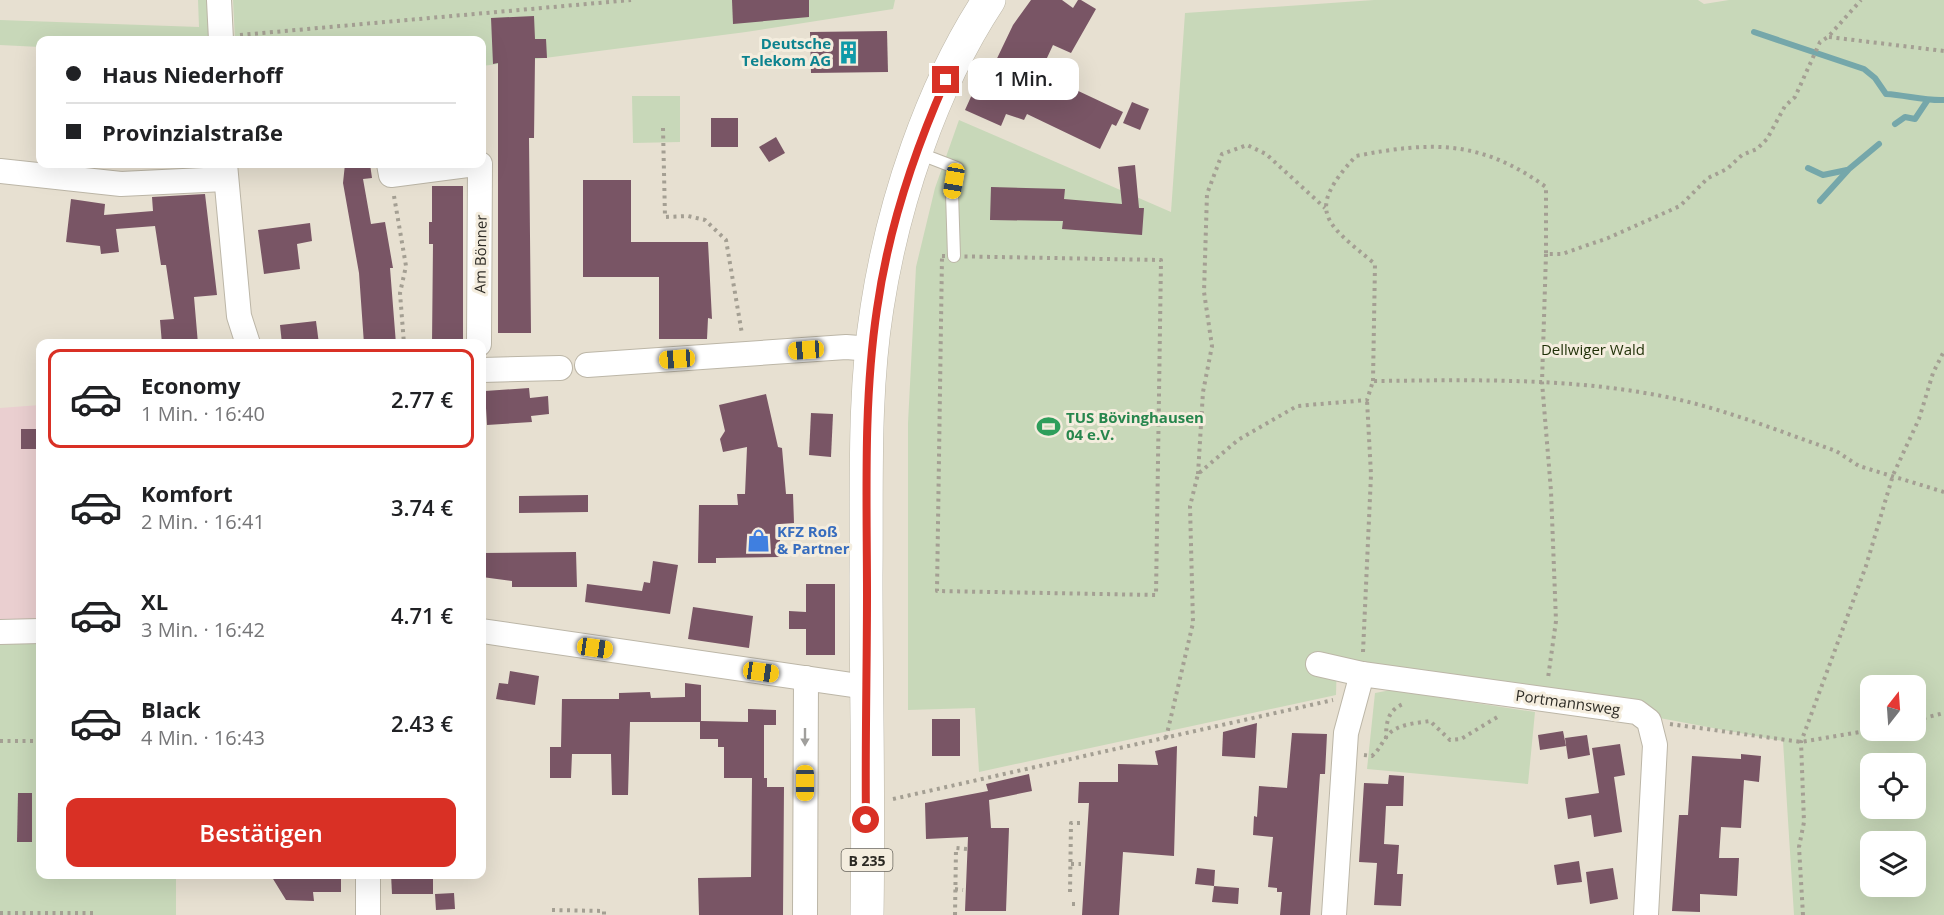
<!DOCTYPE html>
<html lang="de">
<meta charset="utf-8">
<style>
:root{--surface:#fff;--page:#f6f6f6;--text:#202124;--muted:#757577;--line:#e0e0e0;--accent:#d93025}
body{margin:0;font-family:"Open Sans",sans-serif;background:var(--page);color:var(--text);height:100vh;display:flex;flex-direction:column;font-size:22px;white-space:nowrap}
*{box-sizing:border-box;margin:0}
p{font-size:20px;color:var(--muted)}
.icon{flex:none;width:33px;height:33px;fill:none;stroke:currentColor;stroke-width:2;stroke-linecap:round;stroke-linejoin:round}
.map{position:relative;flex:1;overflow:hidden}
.details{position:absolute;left:36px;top:339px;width:450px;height:540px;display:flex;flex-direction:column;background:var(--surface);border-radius:12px;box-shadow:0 6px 24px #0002}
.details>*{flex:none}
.banner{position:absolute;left:36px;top:36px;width:450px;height:132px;border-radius:12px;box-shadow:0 6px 24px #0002;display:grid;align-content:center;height:132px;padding:0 30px;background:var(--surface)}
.needle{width:39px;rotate:17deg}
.tools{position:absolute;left:1860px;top:675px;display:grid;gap:12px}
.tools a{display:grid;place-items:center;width:66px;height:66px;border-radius:12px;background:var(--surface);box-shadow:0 6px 24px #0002;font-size:30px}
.end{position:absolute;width:27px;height:27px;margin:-14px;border:8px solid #d93025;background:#fff;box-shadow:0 0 0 3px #fff}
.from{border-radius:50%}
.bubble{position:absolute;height:42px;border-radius:12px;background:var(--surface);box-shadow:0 6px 24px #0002;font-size:20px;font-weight:600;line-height:42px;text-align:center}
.car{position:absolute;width:18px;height:36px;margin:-18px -9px;border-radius:8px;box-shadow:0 0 4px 2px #0007;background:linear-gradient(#f5c518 24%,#345 0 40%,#f5c518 0 76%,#345 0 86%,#f5c518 0)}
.banner b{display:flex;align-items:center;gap:21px;height:57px;font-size:22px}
.banner b+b{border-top:2px solid var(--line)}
.banner i{width:15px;height:15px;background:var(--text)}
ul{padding:10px 0 0;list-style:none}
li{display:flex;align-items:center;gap:18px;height:99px;margin:0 12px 9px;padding:0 18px;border:3px solid transparent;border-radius:12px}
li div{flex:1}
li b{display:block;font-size:22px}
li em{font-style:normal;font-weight:600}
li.active{border-color:var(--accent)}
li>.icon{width:54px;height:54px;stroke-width:1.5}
.primary-button{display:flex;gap:12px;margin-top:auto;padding:12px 30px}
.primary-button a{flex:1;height:69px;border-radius:12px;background:var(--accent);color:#fff;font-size:24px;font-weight:600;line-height:69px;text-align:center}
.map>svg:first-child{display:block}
</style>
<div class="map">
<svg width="1944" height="915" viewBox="0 0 1944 915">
<rect width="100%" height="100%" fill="#e7e0d1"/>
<path fill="#eacfd0" d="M40,405V619H0V408Z"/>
<g fill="#c8d8b9" fill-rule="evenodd">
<path d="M198,0H209V40H40V47L0,45V20L199,27Z"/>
<path d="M233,0H895L893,9L746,32L482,66V40H235Z"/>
<path d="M1374,0H1698L1704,4L1729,0H1944V915H1794L1783,741L1337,658L1336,695L979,772L975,708L908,710V423L916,267L935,188L959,120L1171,212L1185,13ZM1870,686H1916V730H1870ZM1870,764H1916V808H1870ZM1870,842H1916V886H1870Z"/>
<path d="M632,96H680V142L633,143Z"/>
<path d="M0,639L40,640V874L176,875V915H0Z"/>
<path d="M1391,690L1535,712L1528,784L1367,769L1375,693Z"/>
</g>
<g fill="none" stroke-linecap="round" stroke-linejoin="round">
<g stroke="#75a7aa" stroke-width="6">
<path d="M1754,32L1864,69L1875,78L1886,94C1906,95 1924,101 1944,100"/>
<path d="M1895,124L1905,117L1915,119L1927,101"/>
<path d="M1808,168L1823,175L1847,170"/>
<path d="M1820,201L1849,169L1879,144"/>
</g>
</g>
<g fill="#795565">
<path d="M732,0H809V17L733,24Z"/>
<path d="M1031,0H1062L1073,8L1078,0H1081L1096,9L1071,53L1053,45L1040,73L1123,112L1116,126L1112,124L1100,149L1027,114L1024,120L1006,114L1001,126L965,110L983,70L990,73L1013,25Z"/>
<path d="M534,16L535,39H546L547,58H535L534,138H529L531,333H498V63L493,64L491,18Z"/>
<path d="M887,31L888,72L811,73L810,32Z"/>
<path d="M1132,102L1149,109L1140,130L1123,123Z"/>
<rect x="711" y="118" width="27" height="29"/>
<path d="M776,137L785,153L769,162L759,147Z"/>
<path d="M149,164H202L203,166L149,168Z"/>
<path d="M345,164H370L372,178L363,179L371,224L385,222L393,268H390L396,344H364L359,273L343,183Z"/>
<path d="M1135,165L1139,208H1144L1142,235L1062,229L1063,221L990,220L991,187L1065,189L1064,199L1122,204L1118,167Z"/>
<path d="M583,180H631V242H708L712,319L708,318L707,339H659V277H583Z"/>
<path d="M432,186H463V344H432L433,244H429V222H432Z"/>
<path d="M205,194L217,295L194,297L198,344H162L160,320L174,319L166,265H161L155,226L116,229L119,252L101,254L100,246L66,242L71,199L105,204L104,215L153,211L152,197Z"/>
<path d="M310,223L312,241L297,244L300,269L264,274L258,230Z"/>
<path d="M316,321L319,344H282L280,325Z"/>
<path d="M529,388L530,398L548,396L549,414L531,416L532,422L487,425L485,391Z"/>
<path d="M766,394L778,447L782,448L786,494H793L794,523L780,524V557L716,558V563H698L699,505H738L737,494H745L747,447L723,452L720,439L725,431L719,405Z"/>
<path d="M811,413L833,414L831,457L809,455Z"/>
<rect x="21" y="429" width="19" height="20"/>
<path d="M588,495V512L519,513V496Z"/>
<path d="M576,552L577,587H512V581L482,577V553Z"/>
<path d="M653,561L678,565L670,614L585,602L587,584L642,591L644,582L650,583Z"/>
<path d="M806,584H835V655H806V629H789V611L806,612Z"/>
<path d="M693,607L753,616L749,648L688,639Z"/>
<path d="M510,671L539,676L535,705L496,699L499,683L508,684Z"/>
<path d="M685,683L701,685V721L748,722V709L776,710V725H764V778H724V747H718V739H700V722H630L628,795H612L611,754H572L571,778H550V747H561L562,699H619V693L650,692L651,698L685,697Z"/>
<rect x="932" y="719" width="28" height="37"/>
<path d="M1257,723L1255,758L1222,756L1223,732Z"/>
<path d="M1563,731L1566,746L1540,750L1538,735Z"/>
<path d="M1292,733L1327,734L1325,774H1320L1310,915H1280L1282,892H1277V888L1268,887L1273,837L1253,835L1254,816L1257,817L1259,786L1287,788Z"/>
<path d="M1587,735L1590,755L1568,759L1565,738Z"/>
<path d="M1620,744L1625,775L1614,777L1622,832L1594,837L1591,815L1568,819L1565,798L1599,793L1592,748Z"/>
<path d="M1177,746L1174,856L1123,852L1119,915H1082L1089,803H1078L1079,782H1118V764L1158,765L1155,751Z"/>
<path d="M1741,754L1761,756L1759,782L1744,780L1741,828L1721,827L1719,858H1739L1737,896L1700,894V912L1672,911L1679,815H1688L1692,756L1741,759Z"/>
<path d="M1029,774L1032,791L989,800L991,828H1009L1006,911H965L968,837L926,839L925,803L988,791L986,784Z"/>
<path d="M1389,775L1404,776L1403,806H1386L1384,844L1399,845L1397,874H1403L1401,906L1374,905L1377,863L1359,862L1364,783L1388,784Z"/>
<path d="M752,778H767V787H784L783,915H699L698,878L751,877Z"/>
<path d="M18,793H32V842H17Z"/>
<path d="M1579,861L1582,882L1557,885L1554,865Z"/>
<path d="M1197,868L1215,870L1214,886L1195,884Z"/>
<path d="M1613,868L1618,899L1590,904L1586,872Z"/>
<path d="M270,874H341V892H313L314,901L286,900Z"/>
<path d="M391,874H433V894H392Z"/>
<path d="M1214,886L1239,888L1238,904L1212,902Z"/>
<path d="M454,893L455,909L436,910L435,894Z"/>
</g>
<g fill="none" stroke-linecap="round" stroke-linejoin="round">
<defs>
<path id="lane" d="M918,153L957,168L952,193L954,256"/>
<g id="street">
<path d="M219,0L221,40"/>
<path d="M225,164L239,316L248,344"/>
<path d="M389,164L391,175L475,164"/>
<path d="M0,171L121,184L225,179"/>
<path d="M479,344L480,164"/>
<path d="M587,365L846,347L872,349"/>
<path d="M482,370L560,368"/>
<path d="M482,631L866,687"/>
<path d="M0,632L40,631"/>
<path d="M1318,664L1362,674"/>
<path d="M368,915V874"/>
<path d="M805,915L806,678"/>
<path d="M1334,915L1346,733L1362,674L1637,712L1649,721L1655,745L1646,915"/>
</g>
<path id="primary" d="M867,915C869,802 866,689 866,576C867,487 863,396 877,308C893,204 931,88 989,0"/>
</defs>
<use href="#lane" stroke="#bcb6a7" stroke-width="14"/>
<use href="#street" stroke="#bcb6a7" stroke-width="26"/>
<use href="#primary" stroke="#bcb6a7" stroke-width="34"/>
<g stroke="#a49f93" stroke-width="4" stroke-dasharray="3 4.5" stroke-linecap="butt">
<path d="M240,35L631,0"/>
<path d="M1829,37L1944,51"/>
<path d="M663,128L665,217L688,216L705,220L726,240L742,334"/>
<path d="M394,196L406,266L400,293L404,344"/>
<path d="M1546,254L1542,382L1551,491L1556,621L1548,678"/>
<path d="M942,256L1161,260L1156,595L937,591Z"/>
<path d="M1373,381L1375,264C1326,223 1304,212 1356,156C1432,141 1481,140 1546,187V254H1562L1608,238L1680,206L1708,178L1727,169L1742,155L1757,149L1767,139L1785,106L1795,97L1820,42L1828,37L1861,0"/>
<path d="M1198,474L1203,392L1212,346L1204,292L1207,194L1222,154L1247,145L1266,154L1325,208"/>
<path d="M1363,652L1371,475L1367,400"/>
<path d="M1916,720L1944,713"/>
<path d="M1670,724L1801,742L1871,730"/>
<path d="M1166,738L1193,623L1190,506L1198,474L1238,440L1297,406L1367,400L1373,381C1474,380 1577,377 1676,399C1730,411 1784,433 1836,451L1859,466L1944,492"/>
<path d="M1386,739C1386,721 1388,709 1406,703"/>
<path d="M0,741H40"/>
<path d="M1364,755L1372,756C1381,748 1382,741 1389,734C1398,724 1417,723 1430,721L1450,740L1461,739L1499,716"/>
<path d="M893,799L1333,700"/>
<path d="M1071,864H1081"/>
<path d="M955,889L963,890"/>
<path d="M1070,892L1071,823H1083"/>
<path d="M1072,904H1079"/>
<path d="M552,910L604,911V915"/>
<path d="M0,913H93"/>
<path d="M955,915L956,848L967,849"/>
<path d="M1803,915L1799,847L1804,822L1801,742L1866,566L1893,475L1919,419L1933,373L1944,351"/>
</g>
<use href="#lane" stroke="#fff" stroke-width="12"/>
<use href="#street" stroke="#fff" stroke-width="24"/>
<use href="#primary" stroke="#fff" stroke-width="33"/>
</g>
<defs><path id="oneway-solid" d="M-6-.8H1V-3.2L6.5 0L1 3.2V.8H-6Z" transform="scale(1.5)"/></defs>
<use fill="#a09f9c" href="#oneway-solid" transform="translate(805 737) rotate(90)"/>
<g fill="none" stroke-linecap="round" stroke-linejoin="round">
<path stroke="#d93025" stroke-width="8" d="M866,820C865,745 867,669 867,594C867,499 863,403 877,309C888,231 914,152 946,80"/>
</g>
<defs>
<symbol id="building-bare" viewBox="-9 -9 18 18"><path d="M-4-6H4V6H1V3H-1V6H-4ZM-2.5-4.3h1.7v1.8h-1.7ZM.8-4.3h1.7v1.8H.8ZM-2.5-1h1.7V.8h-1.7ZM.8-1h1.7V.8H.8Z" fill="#0f9aa8" stroke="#f4edde" stroke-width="2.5" paint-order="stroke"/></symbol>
<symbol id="stadium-bare" viewBox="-9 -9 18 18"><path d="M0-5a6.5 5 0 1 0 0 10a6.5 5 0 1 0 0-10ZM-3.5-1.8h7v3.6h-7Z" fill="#2e9e5b" stroke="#f4edde" stroke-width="2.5" paint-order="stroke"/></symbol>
<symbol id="shop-bare" viewBox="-9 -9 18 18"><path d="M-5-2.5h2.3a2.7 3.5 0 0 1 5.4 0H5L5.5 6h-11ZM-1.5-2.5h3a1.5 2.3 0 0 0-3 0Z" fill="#3f7fe0" stroke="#f4edde" stroke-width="2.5" paint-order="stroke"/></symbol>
</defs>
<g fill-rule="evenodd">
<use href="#building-bare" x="832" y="36" width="33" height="33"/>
<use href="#stadium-bare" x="1032" y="410" width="33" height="33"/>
<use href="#shop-bare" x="742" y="524" width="33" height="33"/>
</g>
<g text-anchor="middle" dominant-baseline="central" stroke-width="6" stroke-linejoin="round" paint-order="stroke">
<rect fill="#f4edde" stroke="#68645c" stroke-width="1.5" x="841.5" y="849" width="51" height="22" rx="4.5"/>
<g font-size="14" font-weight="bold" fill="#2c2a24">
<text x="867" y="860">B 235</text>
</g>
<g font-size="15" font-weight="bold" fill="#0d838f" stroke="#f4edde" text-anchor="end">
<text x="831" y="43">Deutsche<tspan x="831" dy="17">Telekom AG</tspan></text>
</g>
<g font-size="15" fill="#2c2a24" stroke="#f4edde">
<text transform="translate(480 254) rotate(-89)">Am Bönner</text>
<text transform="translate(1568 702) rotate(8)">Portmannsweg</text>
</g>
<g font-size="15" fill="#1f2f06" stroke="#f4edde">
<text x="1593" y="349">Dellwiger Wald</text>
</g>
<g font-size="15" font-weight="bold" fill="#27864d" stroke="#f4edde" text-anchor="start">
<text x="1066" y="417">TUS Bövinghausen<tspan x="1066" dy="17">04 e.V.</tspan></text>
</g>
<g font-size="15" font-weight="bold" fill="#366cbe" stroke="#f4edde" text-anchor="start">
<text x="777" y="531">KFZ Roß<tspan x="777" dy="17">&amp; Partner</tspan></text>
</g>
</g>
</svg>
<div class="tools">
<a><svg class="needle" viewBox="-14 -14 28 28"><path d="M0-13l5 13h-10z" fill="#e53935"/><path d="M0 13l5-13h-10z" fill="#757577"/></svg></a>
<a><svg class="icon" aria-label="locate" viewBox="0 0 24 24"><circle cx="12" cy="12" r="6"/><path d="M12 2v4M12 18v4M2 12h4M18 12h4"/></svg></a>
<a><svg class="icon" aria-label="layers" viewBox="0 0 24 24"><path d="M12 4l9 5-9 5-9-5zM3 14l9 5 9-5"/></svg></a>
</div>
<i class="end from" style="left:866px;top:820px"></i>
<i class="end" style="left:946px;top:80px"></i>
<div class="bubble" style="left:968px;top:58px;width:111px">1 Min.</div>
<i class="car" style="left:954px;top:181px;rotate:190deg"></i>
<i class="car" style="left:806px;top:350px;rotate:266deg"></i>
<i class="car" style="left:677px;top:359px;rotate:266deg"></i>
<i class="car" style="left:595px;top:648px;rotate:98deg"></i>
<i class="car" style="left:761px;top:672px;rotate:98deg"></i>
<i class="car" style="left:805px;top:783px;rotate:180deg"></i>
<div class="banner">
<b><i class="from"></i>Haus Niederhoff</b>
<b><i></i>Provinzialstraße</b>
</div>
<section class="details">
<ul>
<li class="active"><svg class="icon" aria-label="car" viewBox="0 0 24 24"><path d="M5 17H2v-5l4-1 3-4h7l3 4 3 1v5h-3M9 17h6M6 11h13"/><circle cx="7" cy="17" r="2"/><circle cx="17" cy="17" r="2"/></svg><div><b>Economy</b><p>1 Min. · 16:40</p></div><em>2.77 €</em></li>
<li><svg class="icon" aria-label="car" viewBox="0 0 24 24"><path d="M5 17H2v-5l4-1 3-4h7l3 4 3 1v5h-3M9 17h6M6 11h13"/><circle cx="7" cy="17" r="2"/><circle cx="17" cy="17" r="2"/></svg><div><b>Komfort</b><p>2 Min. · 16:41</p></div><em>3.74 €</em></li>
<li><svg class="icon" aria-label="car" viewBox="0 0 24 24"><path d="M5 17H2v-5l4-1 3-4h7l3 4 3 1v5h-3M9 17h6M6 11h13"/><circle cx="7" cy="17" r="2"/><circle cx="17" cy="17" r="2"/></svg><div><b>XL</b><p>3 Min. · 16:42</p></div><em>4.71 €</em></li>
<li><svg class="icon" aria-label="car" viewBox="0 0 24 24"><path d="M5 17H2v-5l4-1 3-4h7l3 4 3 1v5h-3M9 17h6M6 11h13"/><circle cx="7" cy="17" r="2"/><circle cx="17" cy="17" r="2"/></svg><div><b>Black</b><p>4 Min. · 16:43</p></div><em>2.43 €</em></li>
</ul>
<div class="primary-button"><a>Bestätigen</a></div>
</section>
</div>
